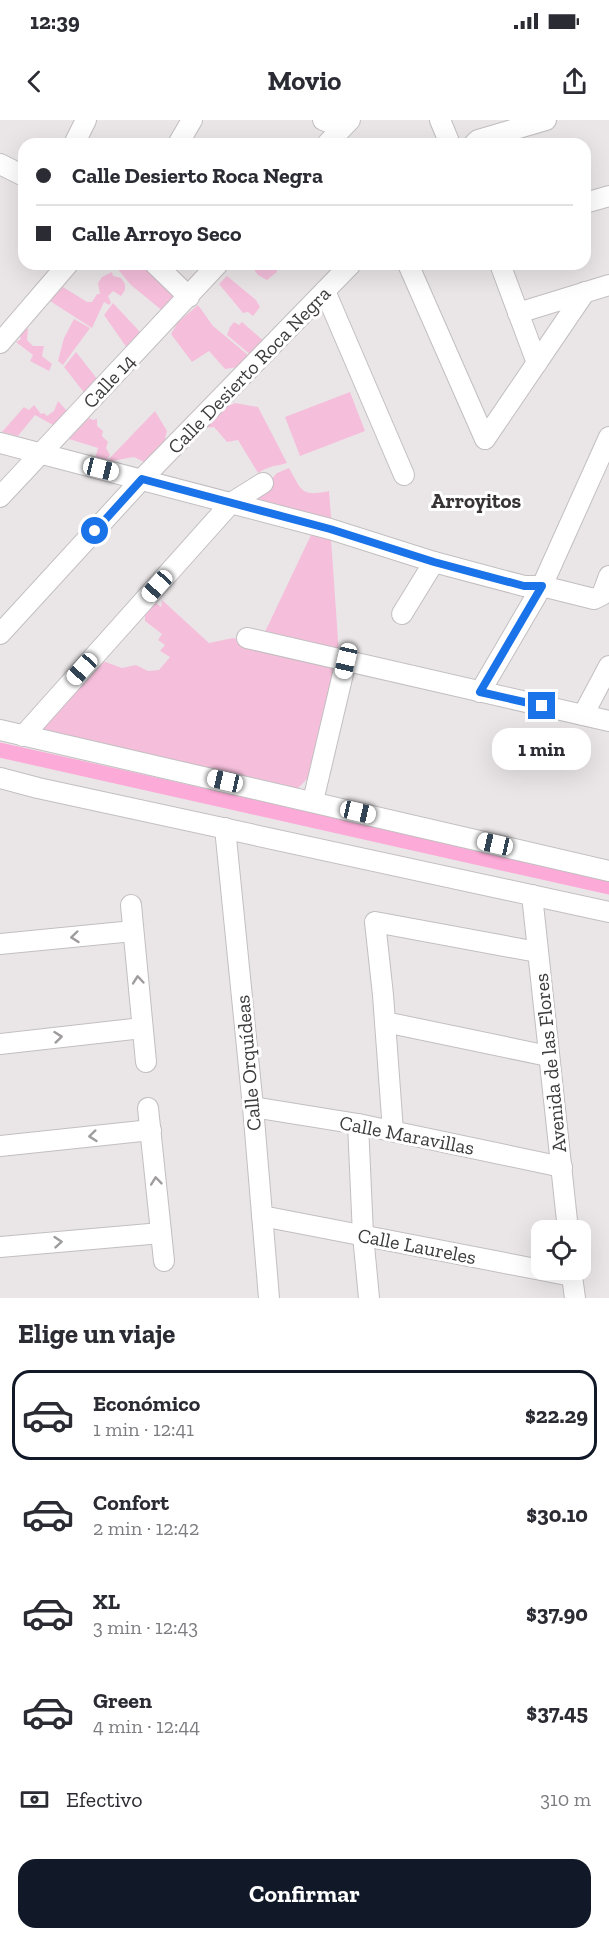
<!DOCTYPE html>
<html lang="es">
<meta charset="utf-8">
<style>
:root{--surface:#fff;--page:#f2f2f3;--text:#2b2b33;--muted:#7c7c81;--line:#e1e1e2;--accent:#111827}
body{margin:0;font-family:"Zilla Slab",serif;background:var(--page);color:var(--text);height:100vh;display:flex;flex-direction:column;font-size:22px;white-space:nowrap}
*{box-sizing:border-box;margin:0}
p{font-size:20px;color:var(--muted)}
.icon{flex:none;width:33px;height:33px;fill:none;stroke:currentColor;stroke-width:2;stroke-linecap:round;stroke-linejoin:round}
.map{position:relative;height:1178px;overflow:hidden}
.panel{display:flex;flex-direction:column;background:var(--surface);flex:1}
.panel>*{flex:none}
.hud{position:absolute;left:18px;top:18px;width:573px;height:132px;border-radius:18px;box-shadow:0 6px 24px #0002;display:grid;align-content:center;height:132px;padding:0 18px;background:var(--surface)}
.controls{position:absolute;left:531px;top:1100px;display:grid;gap:12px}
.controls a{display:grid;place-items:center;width:60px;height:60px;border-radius:12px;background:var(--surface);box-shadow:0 6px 24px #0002;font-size:30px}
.end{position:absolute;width:27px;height:27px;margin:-14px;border:8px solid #1a73e8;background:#fff;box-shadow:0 0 0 3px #fff}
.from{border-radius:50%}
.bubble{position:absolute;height:42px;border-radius:18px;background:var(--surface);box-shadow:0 6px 24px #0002;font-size:20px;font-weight:700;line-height:42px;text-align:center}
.car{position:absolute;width:18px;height:36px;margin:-18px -9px;border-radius:8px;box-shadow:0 0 4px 2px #0007;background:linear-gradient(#fff 24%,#345 0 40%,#fff 0 76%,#345 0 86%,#fff 0)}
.hud b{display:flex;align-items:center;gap:21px;height:57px;font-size:22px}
.hud b+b{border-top:2px solid var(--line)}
.hud i{width:15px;height:15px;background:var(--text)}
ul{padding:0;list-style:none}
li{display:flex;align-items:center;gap:18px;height:90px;margin:0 12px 9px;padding:0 6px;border:3px solid transparent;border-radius:18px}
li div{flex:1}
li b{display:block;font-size:22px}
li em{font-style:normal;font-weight:700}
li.on{border-color:var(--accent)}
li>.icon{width:54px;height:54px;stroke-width:1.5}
h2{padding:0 18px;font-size:27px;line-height:72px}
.pay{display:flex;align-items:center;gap:15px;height:66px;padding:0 18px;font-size:22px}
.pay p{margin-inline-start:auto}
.primary-button{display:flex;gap:12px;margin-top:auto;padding:12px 18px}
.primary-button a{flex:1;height:69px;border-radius:18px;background:var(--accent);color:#fff;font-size:24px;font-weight:700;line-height:69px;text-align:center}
.status{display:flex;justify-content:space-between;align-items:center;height:42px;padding:0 30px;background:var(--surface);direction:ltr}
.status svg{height:16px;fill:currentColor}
header{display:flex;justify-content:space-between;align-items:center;height:78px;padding:0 18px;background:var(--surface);font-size:27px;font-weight:700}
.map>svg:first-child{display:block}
</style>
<div class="status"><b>12:39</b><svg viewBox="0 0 49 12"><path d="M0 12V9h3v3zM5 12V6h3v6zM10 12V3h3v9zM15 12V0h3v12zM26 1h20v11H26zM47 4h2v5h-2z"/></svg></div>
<header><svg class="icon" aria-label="back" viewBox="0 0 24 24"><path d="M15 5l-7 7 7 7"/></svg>Movio<svg class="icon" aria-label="share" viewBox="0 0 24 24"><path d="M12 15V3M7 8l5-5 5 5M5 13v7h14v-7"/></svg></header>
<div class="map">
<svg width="609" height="1178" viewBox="0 0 609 1178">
<rect width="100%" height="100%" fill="#eae6e8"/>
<g fill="#f5bfdb">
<path d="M118,144H147L176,178L164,192L131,165L116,147Z"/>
<path d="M250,144H276L277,152L267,160L258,155L253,148H250Z"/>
<path d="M112,152L113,156L121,158L125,164V170L121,176L113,171L108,176L111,183L109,185L104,182L92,208L50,181L63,167L87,182H92L97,174H100L98,163L102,157Z"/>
<path d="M227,156L256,180L260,187L253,196L248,192L243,193L219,164Z"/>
<path d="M113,183L142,214L127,228L104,195Z"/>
<path d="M198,185L213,206L248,235L239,247L225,249L209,231L192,242L171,214L178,202Z"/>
<path d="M74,199L90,208L63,245L58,241L64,218Z"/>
<path d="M234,202L239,205L242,202L265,222L252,236L227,215L230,207Z"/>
<path d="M25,207L28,209L27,220L33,226H44L42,236L52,244L49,251L30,241L33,235L16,222L21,219L17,210Z"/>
<path d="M76,232L98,260L86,275L64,247Z"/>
<path d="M350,272L365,311L300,336L285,297Z"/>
<path d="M58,281L67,291L53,305L35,295L18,316L2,312L24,287L29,290L34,285L41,294L44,293L47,296L54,291Z"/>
<path d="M235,283L258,287L287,343C274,347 270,345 258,353L238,320L227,322L214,307L203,308L210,296C220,293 225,287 235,283Z"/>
<path d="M155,291L167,311L165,318L168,323L151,339L144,342L134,337L106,342Z"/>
<path d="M89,298L93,300L97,299V306L103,311L102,316L108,322L106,328L110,335L105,342L95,339L98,328L69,319Z"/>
<path d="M289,348C302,371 301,377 329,371L332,408L247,386L277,353Z"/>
<path d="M311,415L331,419L339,534L263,516Z"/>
<path d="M162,480L209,523L233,518L336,547L310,656L297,669L40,612L41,606L61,588L103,541L122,548L136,545L148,551L159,550L170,537L160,531L165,525L158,520L162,514L145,501V493L155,482L161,487Z"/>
</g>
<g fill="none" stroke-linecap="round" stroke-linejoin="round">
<path stroke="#fcaad7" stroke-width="15" d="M0,630L609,767"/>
<defs>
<g id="minor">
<path d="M323,0L342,7"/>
<path d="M440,0L450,24"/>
<path d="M74,24L86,0"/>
<path d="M178,24L192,0"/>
<path d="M327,24L350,0"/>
<path d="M474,24L478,20L546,0"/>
<path d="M0,44L24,56"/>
<path d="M585,83L609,76"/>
<path d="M155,144L189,177"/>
<path d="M408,144L485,319"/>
<path d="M500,144L537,243"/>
<path d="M325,171L404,355"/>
<path d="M518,193L609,165"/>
<path d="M0,223L68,144"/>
<path d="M485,319L585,172"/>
<path d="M0,323L330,409L434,442L524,466H542L594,479L602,475L609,456"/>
<path d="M0,377L218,144"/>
<path d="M402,494L434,442"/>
<path d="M0,514L142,359L351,144"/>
<path d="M247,518L609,601"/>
<path d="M480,572L542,466L609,317"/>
<path d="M583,595L609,546"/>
<path d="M0,610L609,751"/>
<path d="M23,616L231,383L263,363"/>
<path d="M0,658L38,668L609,792"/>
<path d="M313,681L346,541"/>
<path d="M225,708L253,987L269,1178"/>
<path d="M532,775L568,1110"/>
<path d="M131,785L146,942"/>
<path d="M0,824L133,811"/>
<path d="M385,902L548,936"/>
<path d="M0,924L142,908"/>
<path d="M253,987L358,1004L562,1047"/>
<path d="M148,988L164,1141"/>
<path d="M358,1004L363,1115L369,1178"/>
<path d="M393,1011L383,875L375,802L537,832"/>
<path d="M0,1026L151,1010"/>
<path d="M262,1096L572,1156"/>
<path d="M0,1127L161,1113"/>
<path d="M571,1149L575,1178"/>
</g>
</defs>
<use href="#minor" stroke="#c3bfc1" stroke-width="22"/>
<use href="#minor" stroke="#fff" stroke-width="20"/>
</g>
<defs><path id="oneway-chevron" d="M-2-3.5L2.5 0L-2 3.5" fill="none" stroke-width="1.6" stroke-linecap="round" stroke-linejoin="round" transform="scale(1.5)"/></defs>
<g stroke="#9e9c9d">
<use href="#oneway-chevron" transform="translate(75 817) rotate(174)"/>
<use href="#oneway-chevron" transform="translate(138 860) rotate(-95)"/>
<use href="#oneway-chevron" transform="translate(58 917) rotate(-6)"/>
<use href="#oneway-chevron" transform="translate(93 1016) rotate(174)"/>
<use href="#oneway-chevron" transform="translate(156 1061) rotate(-96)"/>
<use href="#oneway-chevron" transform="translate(58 1122) rotate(-5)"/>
</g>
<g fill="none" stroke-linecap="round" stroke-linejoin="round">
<path stroke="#1a73e8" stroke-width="8" d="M95,411L142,359L330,409L434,442L524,466H542L480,572L542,586"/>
</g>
<g text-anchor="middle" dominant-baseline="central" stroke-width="6" stroke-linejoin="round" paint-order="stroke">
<g font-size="20" fill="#3c3a3b" stroke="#fff">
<text transform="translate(249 250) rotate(-46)">Calle Desierto Roca Negra</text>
<text transform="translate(109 261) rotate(-47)">Calle 14</text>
<text transform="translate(248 943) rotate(-95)">Calle Orquídeas</text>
<text transform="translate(550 943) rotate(-96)">Avenida de las Flores</text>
<text transform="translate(407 1015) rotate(11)">Calle Maravillas</text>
<text transform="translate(417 1126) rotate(11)">Calle Laureles</text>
</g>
<g font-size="21" font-weight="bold" fill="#383436" stroke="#fff">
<text x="476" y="380">Arroyitos</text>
</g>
</g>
</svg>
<div class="controls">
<a><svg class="icon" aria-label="locate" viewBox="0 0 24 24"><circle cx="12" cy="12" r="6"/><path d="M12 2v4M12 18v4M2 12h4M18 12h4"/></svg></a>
</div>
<i class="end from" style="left:95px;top:411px"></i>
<i class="end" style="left:542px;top:586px"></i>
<div class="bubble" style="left:492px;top:608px;width:99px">1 min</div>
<i class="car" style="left:101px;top:349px;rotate:104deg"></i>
<i class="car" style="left:157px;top:466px;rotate:222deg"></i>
<i class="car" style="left:346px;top:541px;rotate:193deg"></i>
<i class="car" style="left:82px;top:549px;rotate:222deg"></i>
<i class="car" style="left:225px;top:661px;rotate:283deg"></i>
<i class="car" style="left:358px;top:692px;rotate:103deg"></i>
<i class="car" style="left:495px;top:724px;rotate:283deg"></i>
<div class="hud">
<b><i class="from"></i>Calle Desierto Roca Negra</b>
<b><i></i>Calle Arroyo Seco</b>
</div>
</div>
<section class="panel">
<h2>Elige un viaje</h2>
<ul>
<li class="on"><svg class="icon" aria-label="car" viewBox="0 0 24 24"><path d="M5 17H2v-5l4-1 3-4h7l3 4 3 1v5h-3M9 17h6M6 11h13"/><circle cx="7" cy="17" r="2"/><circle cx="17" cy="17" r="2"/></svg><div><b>Económico</b><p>1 min · 12:41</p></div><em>$22.29</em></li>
<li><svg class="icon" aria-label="car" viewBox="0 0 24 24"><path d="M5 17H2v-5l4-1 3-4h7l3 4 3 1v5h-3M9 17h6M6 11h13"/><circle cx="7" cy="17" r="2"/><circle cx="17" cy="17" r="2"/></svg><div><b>Confort</b><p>2 min · 12:42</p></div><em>$30.10</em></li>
<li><svg class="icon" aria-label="car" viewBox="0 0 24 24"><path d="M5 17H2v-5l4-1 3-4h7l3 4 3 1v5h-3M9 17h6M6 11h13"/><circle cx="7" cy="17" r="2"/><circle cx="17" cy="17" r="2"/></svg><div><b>XL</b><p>3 min · 12:43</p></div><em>$37.90</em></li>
<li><svg class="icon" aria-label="car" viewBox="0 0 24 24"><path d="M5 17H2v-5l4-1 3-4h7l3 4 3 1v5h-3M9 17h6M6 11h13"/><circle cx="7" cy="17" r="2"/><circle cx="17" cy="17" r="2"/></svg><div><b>Green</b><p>4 min · 12:44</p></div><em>$37.45</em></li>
</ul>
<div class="pay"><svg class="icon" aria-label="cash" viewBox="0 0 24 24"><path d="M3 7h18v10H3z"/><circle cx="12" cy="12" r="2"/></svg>Efectivo<p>310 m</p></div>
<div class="primary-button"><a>Confirmar</a></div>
</section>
